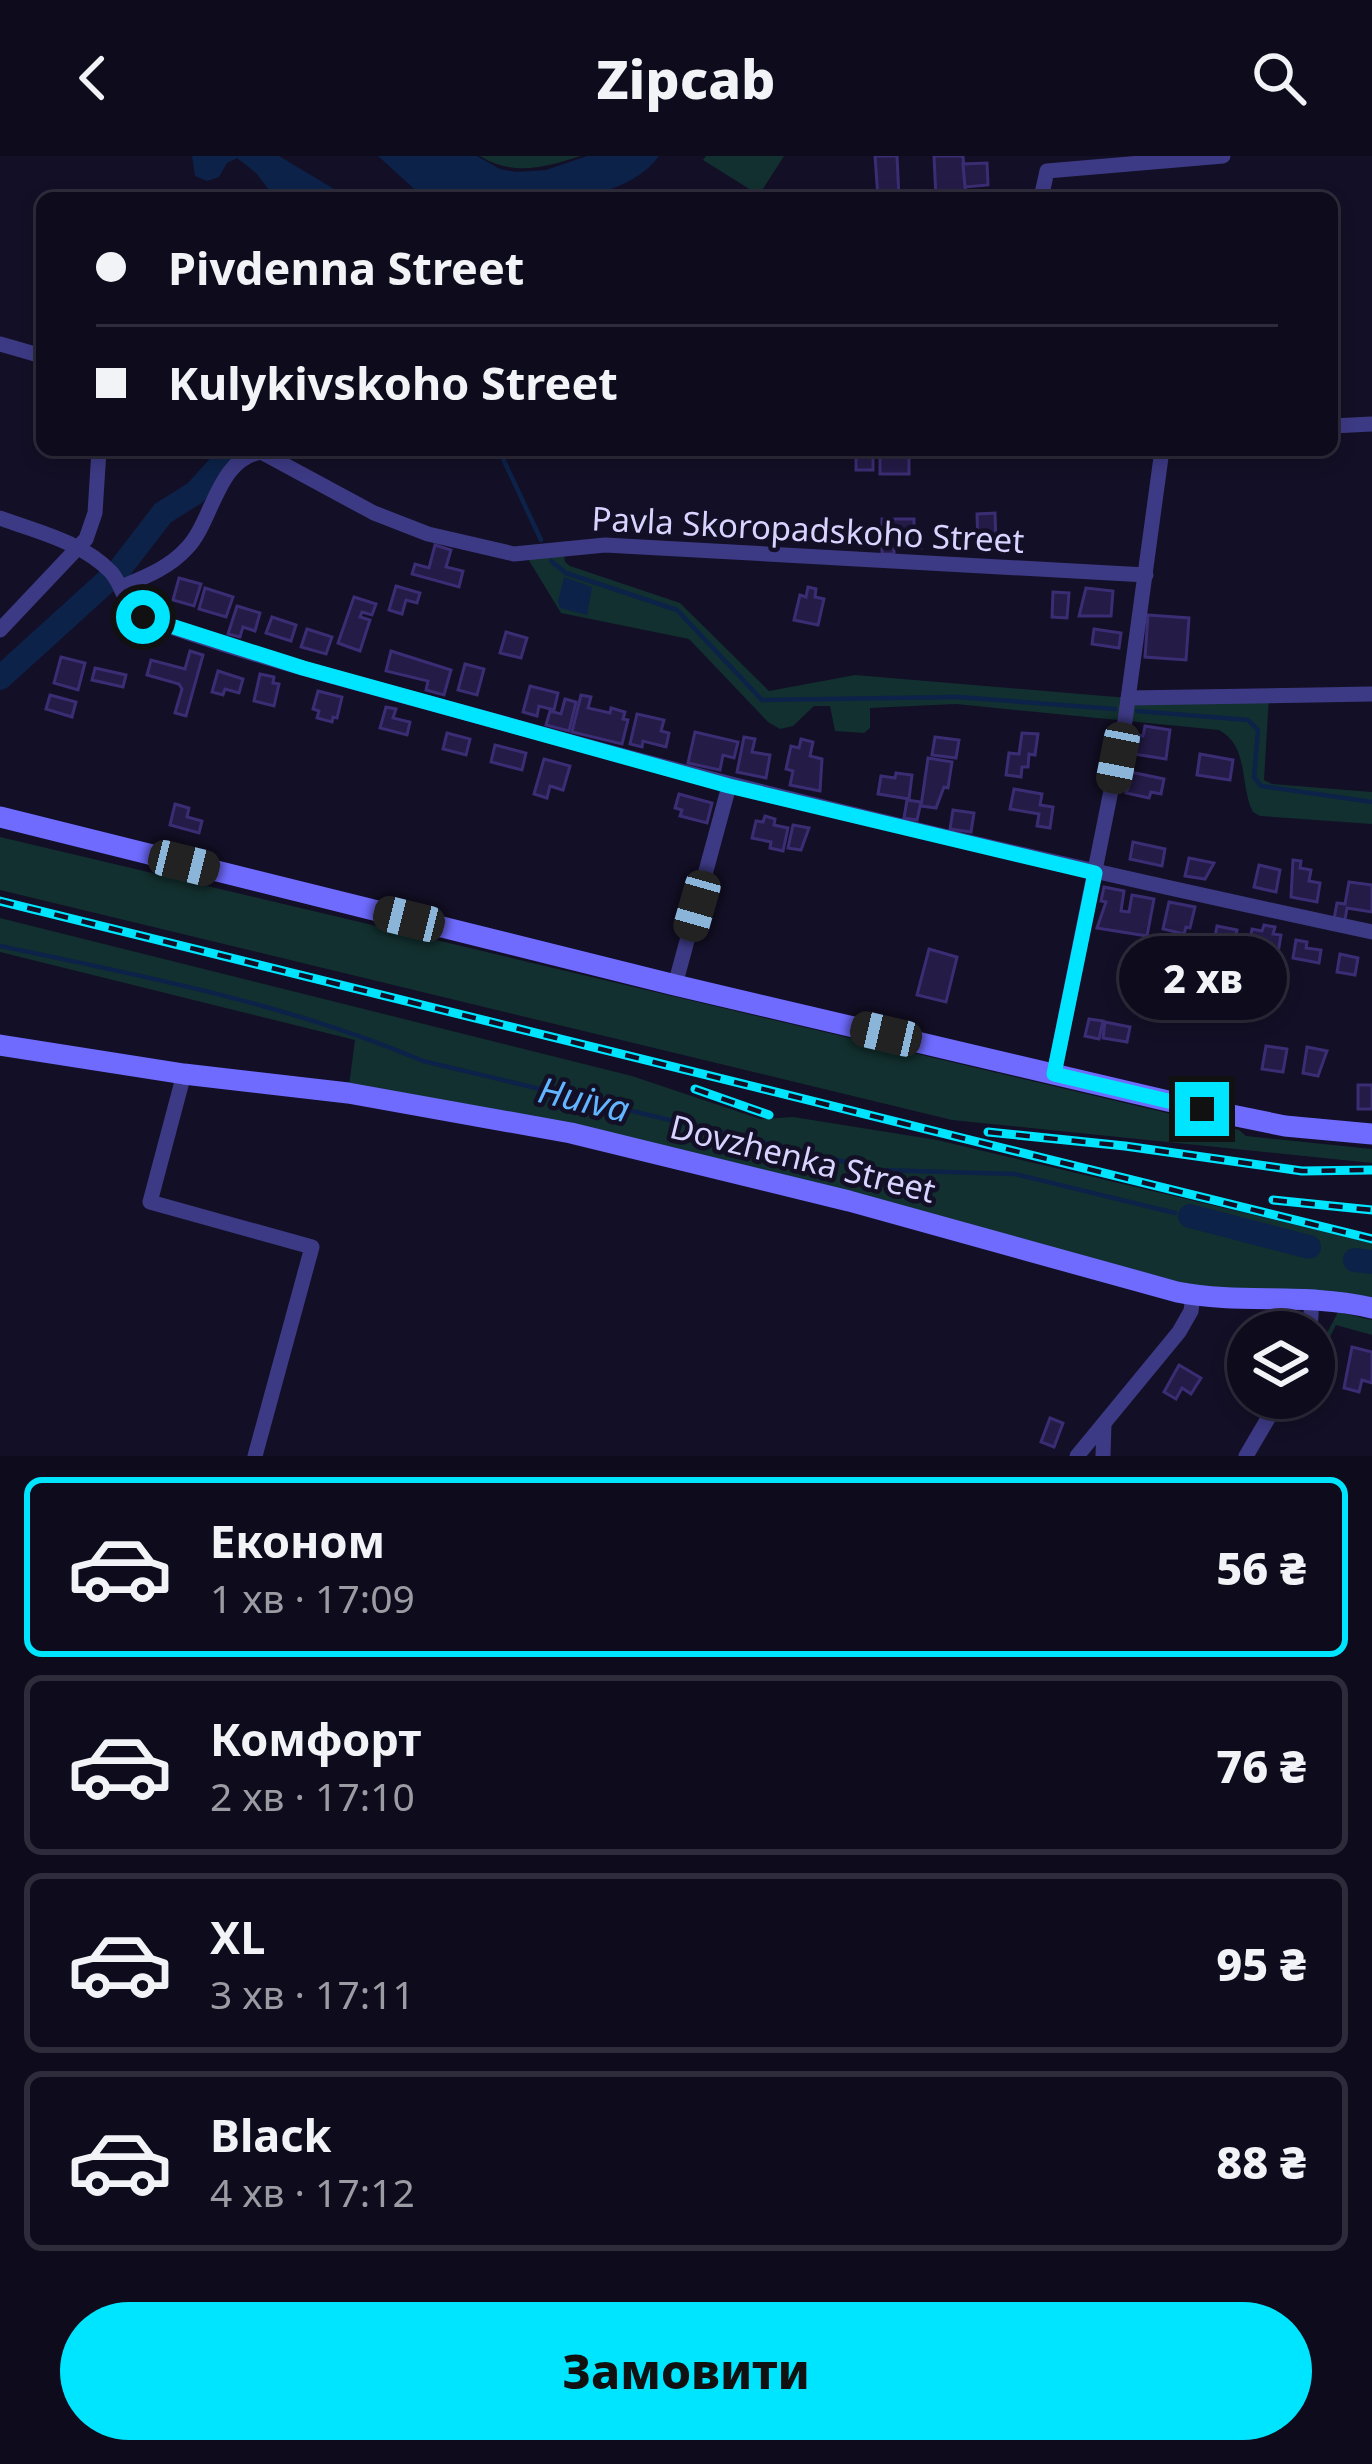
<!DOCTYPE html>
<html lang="uk">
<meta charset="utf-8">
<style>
:root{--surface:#0e0b1c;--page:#171425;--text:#f1f3f6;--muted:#9b9ba3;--line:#2e2b3b;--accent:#00e5ff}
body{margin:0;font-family:"Noto Sans",sans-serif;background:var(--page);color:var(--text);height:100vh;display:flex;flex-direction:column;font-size:45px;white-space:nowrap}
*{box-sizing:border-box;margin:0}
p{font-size:39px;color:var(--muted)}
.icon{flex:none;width:66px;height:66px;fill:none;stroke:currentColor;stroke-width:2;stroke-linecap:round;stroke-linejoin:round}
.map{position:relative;height:1300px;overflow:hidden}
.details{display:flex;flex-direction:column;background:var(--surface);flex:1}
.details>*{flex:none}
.guide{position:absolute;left:36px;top:36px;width:1302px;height:264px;border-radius:18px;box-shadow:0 6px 18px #0003,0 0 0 3px var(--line);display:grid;align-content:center;height:264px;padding:0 60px;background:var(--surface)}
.controls{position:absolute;left:1227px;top:1155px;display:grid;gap:24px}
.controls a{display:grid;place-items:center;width:108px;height:108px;border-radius:50%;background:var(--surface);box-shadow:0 6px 18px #0003,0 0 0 3px var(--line);font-size:60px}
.end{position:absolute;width:54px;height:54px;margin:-27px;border:15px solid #00e5ff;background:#111;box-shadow:0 0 0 6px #111}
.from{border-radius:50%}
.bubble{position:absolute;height:84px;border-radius:42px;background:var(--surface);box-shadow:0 6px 18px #0003,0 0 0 3px var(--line);font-size:39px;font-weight:800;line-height:84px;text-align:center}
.car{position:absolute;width:36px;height:72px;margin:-36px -18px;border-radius:15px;box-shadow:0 0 9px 3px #0007;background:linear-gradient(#222 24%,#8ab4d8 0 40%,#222 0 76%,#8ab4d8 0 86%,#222 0)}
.guide b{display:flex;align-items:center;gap:42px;height:114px;font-size:45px}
.guide b+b{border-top:3px solid var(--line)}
.guide i{width:30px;height:30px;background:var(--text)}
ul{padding:21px 0 0;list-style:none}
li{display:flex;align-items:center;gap:36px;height:180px;margin:0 24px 18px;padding:0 36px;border:6px solid var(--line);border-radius:18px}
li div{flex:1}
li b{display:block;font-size:45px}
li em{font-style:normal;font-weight:800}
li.selected{border-color:var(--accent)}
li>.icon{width:108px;height:108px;stroke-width:1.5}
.primary-button{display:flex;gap:24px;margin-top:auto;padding:24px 60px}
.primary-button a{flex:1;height:138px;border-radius:72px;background:var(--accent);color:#111;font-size:48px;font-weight:800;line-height:138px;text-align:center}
header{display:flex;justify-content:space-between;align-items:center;height:156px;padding:0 60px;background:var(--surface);font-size:54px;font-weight:800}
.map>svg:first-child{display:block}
</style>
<header><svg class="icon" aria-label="back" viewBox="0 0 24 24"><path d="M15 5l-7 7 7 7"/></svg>Zipcab<svg class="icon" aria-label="search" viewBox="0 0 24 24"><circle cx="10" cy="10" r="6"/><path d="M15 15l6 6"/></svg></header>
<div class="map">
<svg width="1372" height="1300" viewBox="0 0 1372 1300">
<rect width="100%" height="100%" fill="#130f26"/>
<g fill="#12302f">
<path d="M480,0H581C546,11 513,21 480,0Z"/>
<path d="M706,0H784L759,39L703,4Z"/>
<path d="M563,393L565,406L570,410L680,447L769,535L855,519L1128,542L1269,540L1264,624L1272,628L1372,636V668L1260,660L1253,656C1239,629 1250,591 1219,574L956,548L870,552V572L864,577L835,575L830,550H814L793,570L780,573L768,566L689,483L561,457L525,398Z"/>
<path d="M0,681L1239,974L1246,980L1372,993V1007L952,964L0,734Z"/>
<path d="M0,762L632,920L760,963L793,961L937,984L1372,1087V1152L1215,1141L849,1045L348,937L355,884L0,796Z"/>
<path d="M1338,1156L1372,1164V1179L1336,1169L1314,1212V1202Z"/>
</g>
<g fill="#0c2248">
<path d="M192,0H279L349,42H275L256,17L237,2L227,7L219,21L207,25L195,20Z"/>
<path d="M378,0H477L500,13L516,16L546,14L587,0H659C614,61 493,42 424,42Z"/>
<path d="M564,421L592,431L587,459L560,452L558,445Z"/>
</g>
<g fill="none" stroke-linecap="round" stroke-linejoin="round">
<g stroke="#0c2248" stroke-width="4.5">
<path d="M499,294L541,384"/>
<path d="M551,405L566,417L677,454L762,544L958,541L1115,553"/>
<path d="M1137,555L1248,564L1258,574L1254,621L1261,630L1372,646"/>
<path d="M0,790C143,820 289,848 423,905L879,1014L1015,1018L1175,1057"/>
</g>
<g stroke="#0c2248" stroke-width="24">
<path d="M119,414L163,357L195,337L234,294"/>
<path d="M0,522L108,424"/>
<path d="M1190,1060L1309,1091"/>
<path d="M1355,1104L1372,1106"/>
</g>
</g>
<g fill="#241b47" stroke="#3b2d73" stroke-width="3">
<path d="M875,0H897L899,42H878Z"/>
<path d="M934,0H963L966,42H936Z"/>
<path d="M987,7L988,29L965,31L963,8Z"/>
<rect x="856" y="294" width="17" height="20"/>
<path d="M880,295L909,296V318H880Z"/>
<path d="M995,357L996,388L978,389L977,358Z"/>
<path d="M882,363H914V377H921V392L894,391V398H882Z"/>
<path d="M435,389L451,394L446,411L463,415L459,431L412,418L415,408L429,412Z"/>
<path d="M179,422L201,428L194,450L173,444Z"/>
<path d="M396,430L420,437L417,447L406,444L402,458L389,454Z"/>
<path d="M808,431L816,433L815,441L824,443L818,469L794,464L800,439L806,441Z"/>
<path d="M205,432L233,441L226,461L199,453Z"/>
<path d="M1086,432L1113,435L1111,460H1079Z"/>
<path d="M1053,436L1069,437L1067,462L1052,461Z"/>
<path d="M354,441L376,448L372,459L362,456L360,461L370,464L360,495L338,487Z"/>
<path d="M237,450L260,457L255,475L243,471L240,481L228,478Z"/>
<path d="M1148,459L1189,462L1186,504L1145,501Z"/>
<path d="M272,461L296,469L291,485L266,477Z"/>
<path d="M307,473L332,481L326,498L301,491Z"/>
<path d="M1094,473L1121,477L1119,492L1092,488Z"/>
<path d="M506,476L527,482L521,502L500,497Z"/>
<path d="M190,495L203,499L186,560L175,557L182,533L179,528L147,519L151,504L185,513Z"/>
<path d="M391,495L451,514L444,539L426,534L428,525L386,515Z"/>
<path d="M61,501L85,507L78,534L54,527Z"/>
<path d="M465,508L484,513L477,539L458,534Z"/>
<path d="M95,512L126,519L123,531L92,524Z"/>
<path d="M218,515L243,523L239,537L225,533L223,539L212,536Z"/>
<path d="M260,518L274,521L273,527L279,528L274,550L254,545Z"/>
<path d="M530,530L558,537L554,554L539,550L537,560L523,556Z"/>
<path d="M318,535L342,541L337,562L333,561L332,566L317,562L319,555L313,553Z"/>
<path d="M50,539L76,546L72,561L46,553Z"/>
<path d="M581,539L591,541L588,552L610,557L611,552L625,556L623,563L628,564L622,588L572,576Z"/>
<path d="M565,543L576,546L569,575L546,569L550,555L561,558Z"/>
<path d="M386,551L396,553L393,562L410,566L407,579L380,572Z"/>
<path d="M637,558L664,564L661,575L669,577L666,591L643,585L642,591L630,588Z"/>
<path d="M1145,570L1170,574L1166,603L1134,598L1137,579L1143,580Z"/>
<path d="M695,576L738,586L734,602L723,599L720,614L688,607Z"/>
<path d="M447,577L470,583L466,599L443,593Z"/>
<path d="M1022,577L1038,578L1035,599L1029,598L1028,611H1022L1021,621L1006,619L1009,597L1019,598Z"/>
<path d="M744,581L755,583L752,596L770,599L766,622L737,616Z"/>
<path d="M935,581L959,584L956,602L932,599Z"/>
<path d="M801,583L813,586L810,600L822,603L820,635L790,629L793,615L786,613L791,590L799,592Z"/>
<path d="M495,589L526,597L522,614L491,606Z"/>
<path d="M1200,598L1233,604L1230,624L1197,619Z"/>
<path d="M928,602L952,606L948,632L944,631L936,652L921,650Z"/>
<path d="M544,603L570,610L563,634L550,630L547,642L534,638Z"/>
<path d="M1121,614L1164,623L1161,638L1151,636L1149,642L1126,637L1128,632L1118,630Z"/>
<path d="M896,617L912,619L909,643L878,638L881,620L895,622Z"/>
<path d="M1014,633L1042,638L1040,649L1053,651L1050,672L1037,670L1039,658L1010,653Z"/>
<path d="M679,638L712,647L707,667L680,660L682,654L675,652Z"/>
<path d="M907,644L921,646L917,664L904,662Z"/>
<path d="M175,648L189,652L187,661L202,665L199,677L170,669Z"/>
<path d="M953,654L974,657L971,676L950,673Z"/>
<path d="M765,660L775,663L774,669L788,672L783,695L770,692L771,686L752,682L756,665L763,666Z"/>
<path d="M793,669L809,672L801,694L788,692Z"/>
<path d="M1133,686L1165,693L1162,710L1130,703Z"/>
<path d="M1189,702L1214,707L1205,723L1185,720Z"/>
<path d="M1293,704L1301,705L1300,712L1311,714L1309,725L1320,727L1317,746L1291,741Z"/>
<path d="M1259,709L1280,714L1276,736L1254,731Z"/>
<path d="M1349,726L1372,729V756L1347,752L1345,764L1334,763L1337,747L1345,748Z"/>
<path d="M1104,731L1124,735L1121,755L1129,756L1132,739L1154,743L1147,780L1097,772L1106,746L1101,745Z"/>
<path d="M1169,746L1195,751L1190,772L1186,771L1184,778L1163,773Z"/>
<path d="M1264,769L1275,771L1273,778L1281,779L1278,797L1249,791L1252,773L1262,775Z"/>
<path d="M1217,770L1237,774L1234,790L1214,786Z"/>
<path d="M1296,784L1307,786L1306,792L1321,794L1319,807L1293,802Z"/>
<path d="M929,793L957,801L946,846L917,839Z"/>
<path d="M1340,798L1358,802L1355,819L1337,816Z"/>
<path d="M1089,863L1103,865L1099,883L1085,880Z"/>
<path d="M1105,866L1130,871L1127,886L1103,882Z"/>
<path d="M1266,890L1287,893L1283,916L1262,913Z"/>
<path d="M1307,891L1327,895L1318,920L1303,917Z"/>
<rect x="1358" y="929" width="14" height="24"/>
<path d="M1247,1168L1272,1173L1271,1176H1248V1184L1245,1183Z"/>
<path d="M1352,1191L1372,1196V1227L1362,1224L1359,1236L1344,1232Z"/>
<path d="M1179,1209L1201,1222L1191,1238L1182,1232L1176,1243L1164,1236Z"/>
<path d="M1314,1224L1326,1227L1316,1247L1306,1242H1314Z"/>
<path d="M1050,1262L1063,1267L1054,1291L1041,1286Z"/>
</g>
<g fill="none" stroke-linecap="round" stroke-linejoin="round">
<g stroke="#3d3a85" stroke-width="15">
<path d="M1041,42L1047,15L1223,0"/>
<path d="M0,188L42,200"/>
<path d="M1332,270L1372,268"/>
<path d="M0,362C38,376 82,386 111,416C125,432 122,450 143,461C259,504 381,533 499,566C788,647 1079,713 1372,776"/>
<path d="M121,431C145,421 169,412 187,392C213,365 217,303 261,296L374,357L428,378L514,398L605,389L1146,419"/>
<path d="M0,474L86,383L95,357L99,294"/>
<path d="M1128,542L1372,538"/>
<path d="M675,829L729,630"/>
<path d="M184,918L150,1046L312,1091L255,1300"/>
<path d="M1054,918L1125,565L1162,294"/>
<path d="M1310,1176L1312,1141"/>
<path d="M1077,1300L1179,1176L1191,1155L1193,1139"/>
<path d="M1103,1300L1104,1268"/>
<path d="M1246,1300L1280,1242"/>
</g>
<g stroke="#6f6bff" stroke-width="21">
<path d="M0,661L675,829L1202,953L1285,970L1372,978"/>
<path d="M0,889L184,918L348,937L571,977L849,1045L1177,1136C1243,1149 1303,1136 1372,1152"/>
</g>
<defs>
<g id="rail">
<path d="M0,745L1372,1083"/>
<path d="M695,933L769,959"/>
<path d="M988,976L1125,990L1302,1015L1372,1014"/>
<path d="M1273,1044L1372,1054"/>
</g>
</defs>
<use href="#rail" stroke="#00e5ff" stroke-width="9"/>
<use href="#rail" stroke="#130f26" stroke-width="4.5" stroke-dasharray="14" stroke-linecap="butt"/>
</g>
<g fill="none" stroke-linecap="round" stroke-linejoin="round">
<path stroke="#00e5ff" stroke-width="15" d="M143,461L303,512L729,630L1095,717L1054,918L1202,953"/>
</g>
<g text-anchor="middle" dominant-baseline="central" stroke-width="9" stroke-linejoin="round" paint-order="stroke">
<g font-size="33" fill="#d9d4ff" stroke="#130f26">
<text transform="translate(808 373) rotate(3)">Pavla Skoropadskoho Street</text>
<text transform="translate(803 1002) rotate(14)">Dovzhenka Street</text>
</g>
<g font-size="36" font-style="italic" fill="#62b6ff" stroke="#130f26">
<text transform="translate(584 943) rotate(13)">Huiva</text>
</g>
</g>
</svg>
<div class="controls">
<a><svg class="icon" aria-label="layers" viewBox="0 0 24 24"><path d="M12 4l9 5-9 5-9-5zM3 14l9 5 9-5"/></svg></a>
</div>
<i class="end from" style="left:143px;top:461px"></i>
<i class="end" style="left:1202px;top:953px"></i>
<div class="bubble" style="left:1119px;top:780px;width:168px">2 хв</div>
<i class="car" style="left:1118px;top:602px;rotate:191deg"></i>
<i class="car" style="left:184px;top:707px;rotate:104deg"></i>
<i class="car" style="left:697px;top:750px;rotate:196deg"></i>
<i class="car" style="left:409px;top:763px;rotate:284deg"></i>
<i class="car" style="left:886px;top:878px;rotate:283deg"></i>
<div class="guide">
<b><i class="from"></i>Pivdenna Street</b>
<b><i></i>Kulykivskoho Street</b>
</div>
</div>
<section class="details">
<ul>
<li class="selected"><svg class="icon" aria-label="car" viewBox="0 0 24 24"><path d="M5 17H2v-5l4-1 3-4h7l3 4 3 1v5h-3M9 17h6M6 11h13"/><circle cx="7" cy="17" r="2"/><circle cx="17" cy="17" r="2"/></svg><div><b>Економ</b><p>1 хв · 17:09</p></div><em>56 ₴</em></li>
<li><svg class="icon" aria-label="car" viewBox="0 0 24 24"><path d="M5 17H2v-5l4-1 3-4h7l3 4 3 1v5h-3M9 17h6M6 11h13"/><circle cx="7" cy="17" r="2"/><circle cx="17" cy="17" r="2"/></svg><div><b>Комфорт</b><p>2 хв · 17:10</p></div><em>76 ₴</em></li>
<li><svg class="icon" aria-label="car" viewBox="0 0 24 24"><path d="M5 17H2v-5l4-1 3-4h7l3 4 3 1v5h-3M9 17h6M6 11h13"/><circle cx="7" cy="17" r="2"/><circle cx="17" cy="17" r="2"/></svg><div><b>XL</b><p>3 хв · 17:11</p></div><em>95 ₴</em></li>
<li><svg class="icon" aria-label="car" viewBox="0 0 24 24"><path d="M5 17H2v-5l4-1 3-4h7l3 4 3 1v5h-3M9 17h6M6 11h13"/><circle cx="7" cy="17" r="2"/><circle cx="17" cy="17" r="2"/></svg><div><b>Black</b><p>4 хв · 17:12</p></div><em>88 ₴</em></li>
</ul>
<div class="primary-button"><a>Замовити</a></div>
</section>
